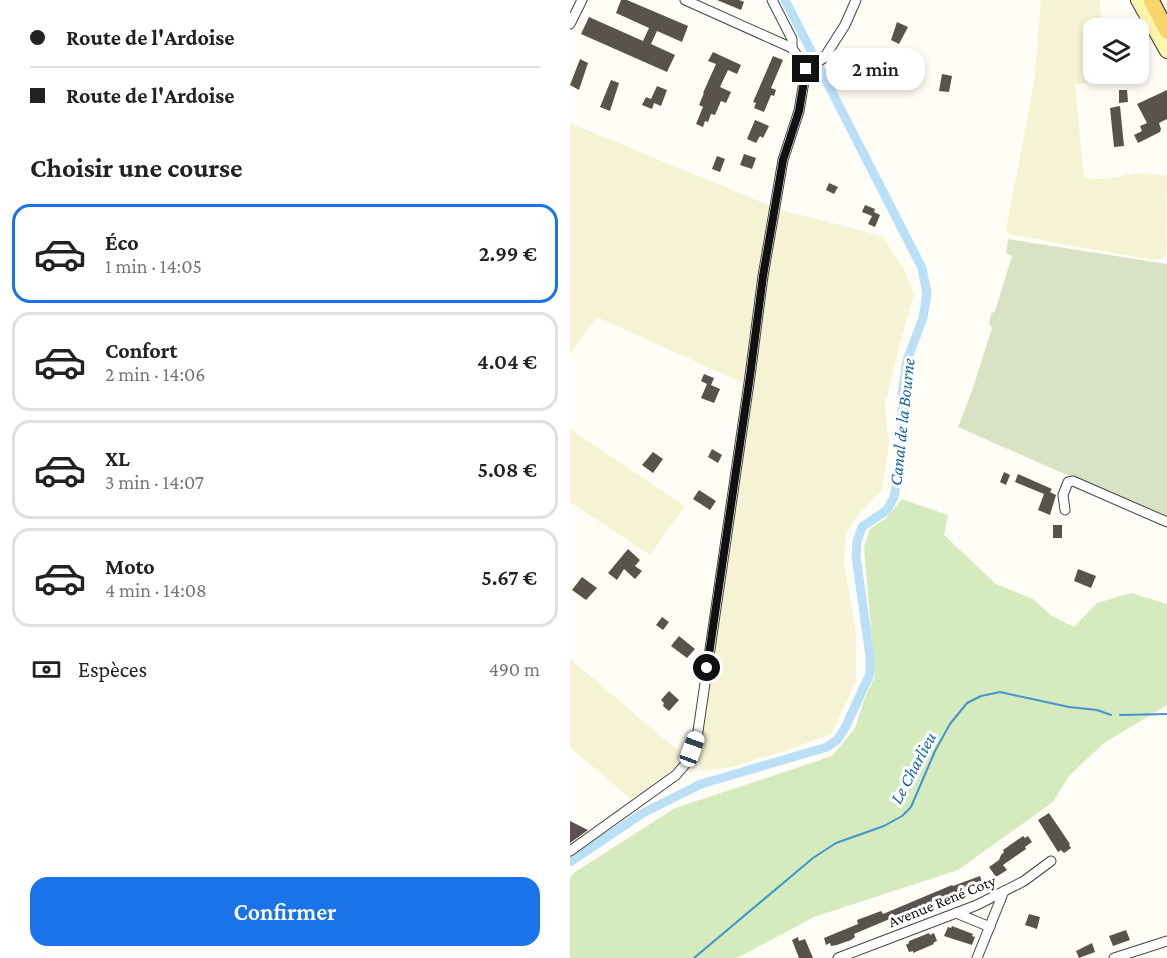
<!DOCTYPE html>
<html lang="fr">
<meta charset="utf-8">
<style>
:root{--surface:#fff;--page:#f6f6f6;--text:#222;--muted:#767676;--line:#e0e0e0;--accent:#1a73e8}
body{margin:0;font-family:"Crimson Pro",serif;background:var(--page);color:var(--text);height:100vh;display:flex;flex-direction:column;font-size:22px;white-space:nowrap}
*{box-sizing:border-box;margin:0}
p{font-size:20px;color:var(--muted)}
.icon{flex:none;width:33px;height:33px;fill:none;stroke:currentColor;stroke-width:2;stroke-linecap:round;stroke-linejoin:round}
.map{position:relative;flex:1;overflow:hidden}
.sheet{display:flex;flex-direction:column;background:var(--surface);width:570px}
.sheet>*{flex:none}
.hud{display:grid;align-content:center;height:132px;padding:0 30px;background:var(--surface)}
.controls{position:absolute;left:513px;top:18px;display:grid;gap:12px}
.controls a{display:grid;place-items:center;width:66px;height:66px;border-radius:12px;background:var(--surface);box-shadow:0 3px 9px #0003;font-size:30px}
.end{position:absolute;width:27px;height:27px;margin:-14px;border:8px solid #111;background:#fff;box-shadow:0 0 0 3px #fff}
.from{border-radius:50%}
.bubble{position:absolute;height:42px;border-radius:18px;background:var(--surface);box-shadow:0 3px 9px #0003;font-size:20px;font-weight:600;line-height:42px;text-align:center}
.car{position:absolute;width:18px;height:36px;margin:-18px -9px;border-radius:8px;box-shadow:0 0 4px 2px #0007;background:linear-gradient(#fff 24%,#345 0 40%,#fff 0 76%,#345 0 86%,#fff 0)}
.hud b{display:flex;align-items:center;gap:21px;height:57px;font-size:22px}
.hud b+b{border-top:2px solid var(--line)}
.hud i{width:15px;height:15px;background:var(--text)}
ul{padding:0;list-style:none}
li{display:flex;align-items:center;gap:18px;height:99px;margin:0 12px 9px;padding:0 18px;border:3px solid var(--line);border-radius:18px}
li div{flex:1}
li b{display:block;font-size:22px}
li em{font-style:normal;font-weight:600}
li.active{border-color:var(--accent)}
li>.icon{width:54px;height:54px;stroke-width:1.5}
h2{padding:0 30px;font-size:27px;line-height:72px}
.pay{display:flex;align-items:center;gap:15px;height:66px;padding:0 30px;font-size:22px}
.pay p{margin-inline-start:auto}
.primary-button{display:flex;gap:12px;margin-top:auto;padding:12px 30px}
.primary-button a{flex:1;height:69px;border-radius:18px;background:var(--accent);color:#fff;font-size:24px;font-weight:600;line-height:69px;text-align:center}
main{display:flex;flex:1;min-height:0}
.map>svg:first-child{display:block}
</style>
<main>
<section class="sheet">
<div class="hud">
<b><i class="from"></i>Route de l'Ardoise</b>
<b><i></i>Route de l'Ardoise</b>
</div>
<h2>Choisir une course</h2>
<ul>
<li class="active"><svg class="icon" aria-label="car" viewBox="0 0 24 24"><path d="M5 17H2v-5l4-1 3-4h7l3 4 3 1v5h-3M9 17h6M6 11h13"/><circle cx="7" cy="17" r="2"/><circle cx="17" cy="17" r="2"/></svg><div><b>Éco</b><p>1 min · 14:05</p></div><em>2.99 €</em></li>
<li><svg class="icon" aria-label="car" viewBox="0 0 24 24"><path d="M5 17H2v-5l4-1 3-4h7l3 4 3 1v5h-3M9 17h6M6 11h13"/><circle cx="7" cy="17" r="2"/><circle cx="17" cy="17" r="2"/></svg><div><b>Confort</b><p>2 min · 14:06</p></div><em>4.04 €</em></li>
<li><svg class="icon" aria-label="car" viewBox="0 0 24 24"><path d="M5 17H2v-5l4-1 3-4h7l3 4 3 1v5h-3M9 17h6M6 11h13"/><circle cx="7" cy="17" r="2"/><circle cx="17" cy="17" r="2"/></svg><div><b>XL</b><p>3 min · 14:07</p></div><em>5.08 €</em></li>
<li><svg class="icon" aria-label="car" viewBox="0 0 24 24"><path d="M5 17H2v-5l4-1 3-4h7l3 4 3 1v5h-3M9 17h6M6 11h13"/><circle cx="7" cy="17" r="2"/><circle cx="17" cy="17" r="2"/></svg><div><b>Moto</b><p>4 min · 14:08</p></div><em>5.67 €</em></li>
</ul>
<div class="pay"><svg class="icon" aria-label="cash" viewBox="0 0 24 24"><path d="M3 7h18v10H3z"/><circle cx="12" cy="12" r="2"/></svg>Espèces<p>490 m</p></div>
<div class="primary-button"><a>Confirmer</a></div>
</section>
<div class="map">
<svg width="597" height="958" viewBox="0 0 597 958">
<rect width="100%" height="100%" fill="#fffdf5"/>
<g fill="#f6f3d4">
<path d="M471,0H530L532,28H524V74H529L523,83L505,84L514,178L533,179L568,173L597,175L596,257L584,260L441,235L436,229L464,83Z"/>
<path d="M0,123L208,209L312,236L335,271L344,295L330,342L315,405L319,444L312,490L289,514L276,533L274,562L286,633V681L261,734L223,748L162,767L131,771L127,759L184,388L27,317L0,354Z"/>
<path d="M0,429L115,506L80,555L0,502Z"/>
<path d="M0,659L111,753L105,767L62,800L0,747Z"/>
</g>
<path fill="#d5ebbd" d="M332,499L378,515L374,535L426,584L463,599L482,616L504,627L527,603L561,593L597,604V705L534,743L499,776L483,802L388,870L244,917L167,958H0V877L5,872L105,808L262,756L285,728L294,700L305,676L294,547L300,529L315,519Z"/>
<path fill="#d9e3c4" d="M438,239L597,264V519L388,427L402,391L422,328L419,323L421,314L425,311L442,256L436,253Z"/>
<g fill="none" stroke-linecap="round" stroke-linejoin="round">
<g stroke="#3f96cf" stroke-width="2">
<path d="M550,715L597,714"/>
<path d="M124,958L243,858L266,843L314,826L332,816L341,807L365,751L380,724L397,703L411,696L430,692L499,707L527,710L541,715"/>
</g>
<path stroke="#b9e0f7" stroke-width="9" d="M0,862L73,813L131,784L257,747L267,740L275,728L300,674V657L286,556L287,542L292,527L317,510L324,497L332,453V395L337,360L353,318L357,293L352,268L215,0"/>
</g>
<g fill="#5a524d">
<path d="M51,0H57L118,26L112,42L87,31L81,44L105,55L97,72L11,34L19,17L73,41L79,28L46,13Z"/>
<path d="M147,0H169L174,2L171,10Z"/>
<path d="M327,22L338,27L329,44L321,40Z"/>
<path d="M143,52L171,65L167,74L158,70L150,87L161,92L156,103L151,101L145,115L141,114L138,122L135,121L133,127L126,124L133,107L129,105L134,93H133L146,64L138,61Z"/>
<path d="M340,53L352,57L347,77L337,74L339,66L336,65Z"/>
<path d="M203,56L213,60L201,88L206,90L204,96L201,95L194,112L184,108L186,103L183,102Z"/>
<path d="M10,59L18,63L9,90L0,85Z"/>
<path d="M372,74L382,76L379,92L369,91Z"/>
<path d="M41,80L49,83L40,111L30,107Z"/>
<path d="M87,86L97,90L91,106L84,103L82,109L72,105L76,97L81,99Z"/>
<path d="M549,90H557L558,102L549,103Z"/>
<path d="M597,90V119L589,123L591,129L590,132L568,143L564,135L572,131L570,126L577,123L567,104Z"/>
<path d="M550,106L554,146L544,147L540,108Z"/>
<path d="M185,120L199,126L193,138L190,136L186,143L177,139Z"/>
<path d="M174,154L186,158L182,169L170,165Z"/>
<path d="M147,156L155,159L150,172L142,169Z"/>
<path d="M259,183L268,187L264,194L256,190Z"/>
<path d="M295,205L305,209L304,212L310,215L305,227L298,224L302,216L292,212Z"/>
<path d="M134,374L144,378L141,385L150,389L144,403L131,398L137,384L131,381Z"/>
<path d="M142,449L152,455L148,463L138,457Z"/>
<path d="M83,452L93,459L83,473L72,465Z"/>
<path d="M434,472L440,475L436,485L430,482Z"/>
<path d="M448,474L482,489L480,492L486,495L480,515L468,510L474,494L445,482Z"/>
<path d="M129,490L146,501L140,510L123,499Z"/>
<rect x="483" y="525" width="9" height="13"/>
<path d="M58,549L70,560L65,566L72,571L65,579L54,569L47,580L38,573Z"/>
<path d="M508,569L526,576L521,588L504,581Z"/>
<path d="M12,577L27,588L16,600L2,590Z"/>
<path d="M92,617L99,622L93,630L86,625Z"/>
<path d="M109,636L125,649L117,658L101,646Z"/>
<path d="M99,691L109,700L99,711L93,706L94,703L91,700Z"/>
<path d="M479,813L500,844L499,845L501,848L494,853L491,850L488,852L468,820Z"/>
<path d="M0,821L18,830L0,843Z"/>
<path d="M453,836L455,838L458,836L462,842L455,847L456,849L433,865L437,870L426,877L419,867L429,860L431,855L434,852L433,850Z"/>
<path d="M410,876L413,885L410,886V888L369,904L371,908L361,911L357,908L329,921L328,919L323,921L322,918L284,934L285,937L281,940L267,945L261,946L260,943L256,945L254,938L288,924L287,920L311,911L313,914L382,885L383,886Z"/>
<path d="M459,914L470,917L467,929L455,925Z"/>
<path d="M382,926L403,934L402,936L405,937L402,945L374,936L378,927L381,928Z"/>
<path d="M556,930L560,940L543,946L539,936Z"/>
<path d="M359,933L360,935L364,933L367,941L363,943L364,944L343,953V951L339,952L336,945L339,943V941Z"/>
<path d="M228,937L229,941L235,939L243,958H229L222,940Z"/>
<path d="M522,943L525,952L509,958L506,951Z"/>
</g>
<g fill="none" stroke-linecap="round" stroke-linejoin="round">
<defs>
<g id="street">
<path d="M115,0L222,48"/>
<path d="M202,0L222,39V48"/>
<path d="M0,24L12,0"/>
<path d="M222,48L236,69"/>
<path d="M236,69L254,58L275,25L286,0"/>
<path d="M495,510L493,495L498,482L503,481L597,522"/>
<path d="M0,851L106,775L118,761L127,738L180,376L193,276L213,160L229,111L236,69"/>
<path d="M386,913L420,927"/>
<path d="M268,958L407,905L454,881L481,861"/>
<path d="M407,958L434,891"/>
<path d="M544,958L597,941"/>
</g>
<path id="secondary" d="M568,0L597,51"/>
<path id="primary" d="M581,0L597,31"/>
</defs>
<use href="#street" stroke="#444" stroke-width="11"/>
<use href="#secondary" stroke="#333" stroke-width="16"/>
<use href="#primary" stroke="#222" stroke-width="17"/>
<use href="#street" stroke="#fff" stroke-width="9"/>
<use href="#secondary" stroke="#fff6b0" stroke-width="14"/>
<use href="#primary" stroke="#f9d66b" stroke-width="15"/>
</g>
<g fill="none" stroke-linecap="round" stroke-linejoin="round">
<path stroke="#111" stroke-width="8" d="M137,668L180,376L193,276L213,160L229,111L236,69"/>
</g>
<g text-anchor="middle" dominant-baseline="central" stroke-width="6" stroke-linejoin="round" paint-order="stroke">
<g font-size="16" fill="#111" stroke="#fff">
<text transform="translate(372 901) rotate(-22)">Avenue René Coty</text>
</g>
<g font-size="18" font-style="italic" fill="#1768a6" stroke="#fff">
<text transform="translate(332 422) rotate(-84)">Canal de la Bourne</text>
<text transform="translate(343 768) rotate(-62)">Le Charlieu</text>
</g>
</g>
</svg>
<div class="controls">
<a><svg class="icon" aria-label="layers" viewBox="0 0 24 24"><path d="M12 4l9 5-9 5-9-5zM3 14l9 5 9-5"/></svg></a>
</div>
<i class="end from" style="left:137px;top:668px"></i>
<i class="end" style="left:236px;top:69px"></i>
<div class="bubble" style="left:256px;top:48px;width:99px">2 min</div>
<i class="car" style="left:122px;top:749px;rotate:20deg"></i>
</div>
</main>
